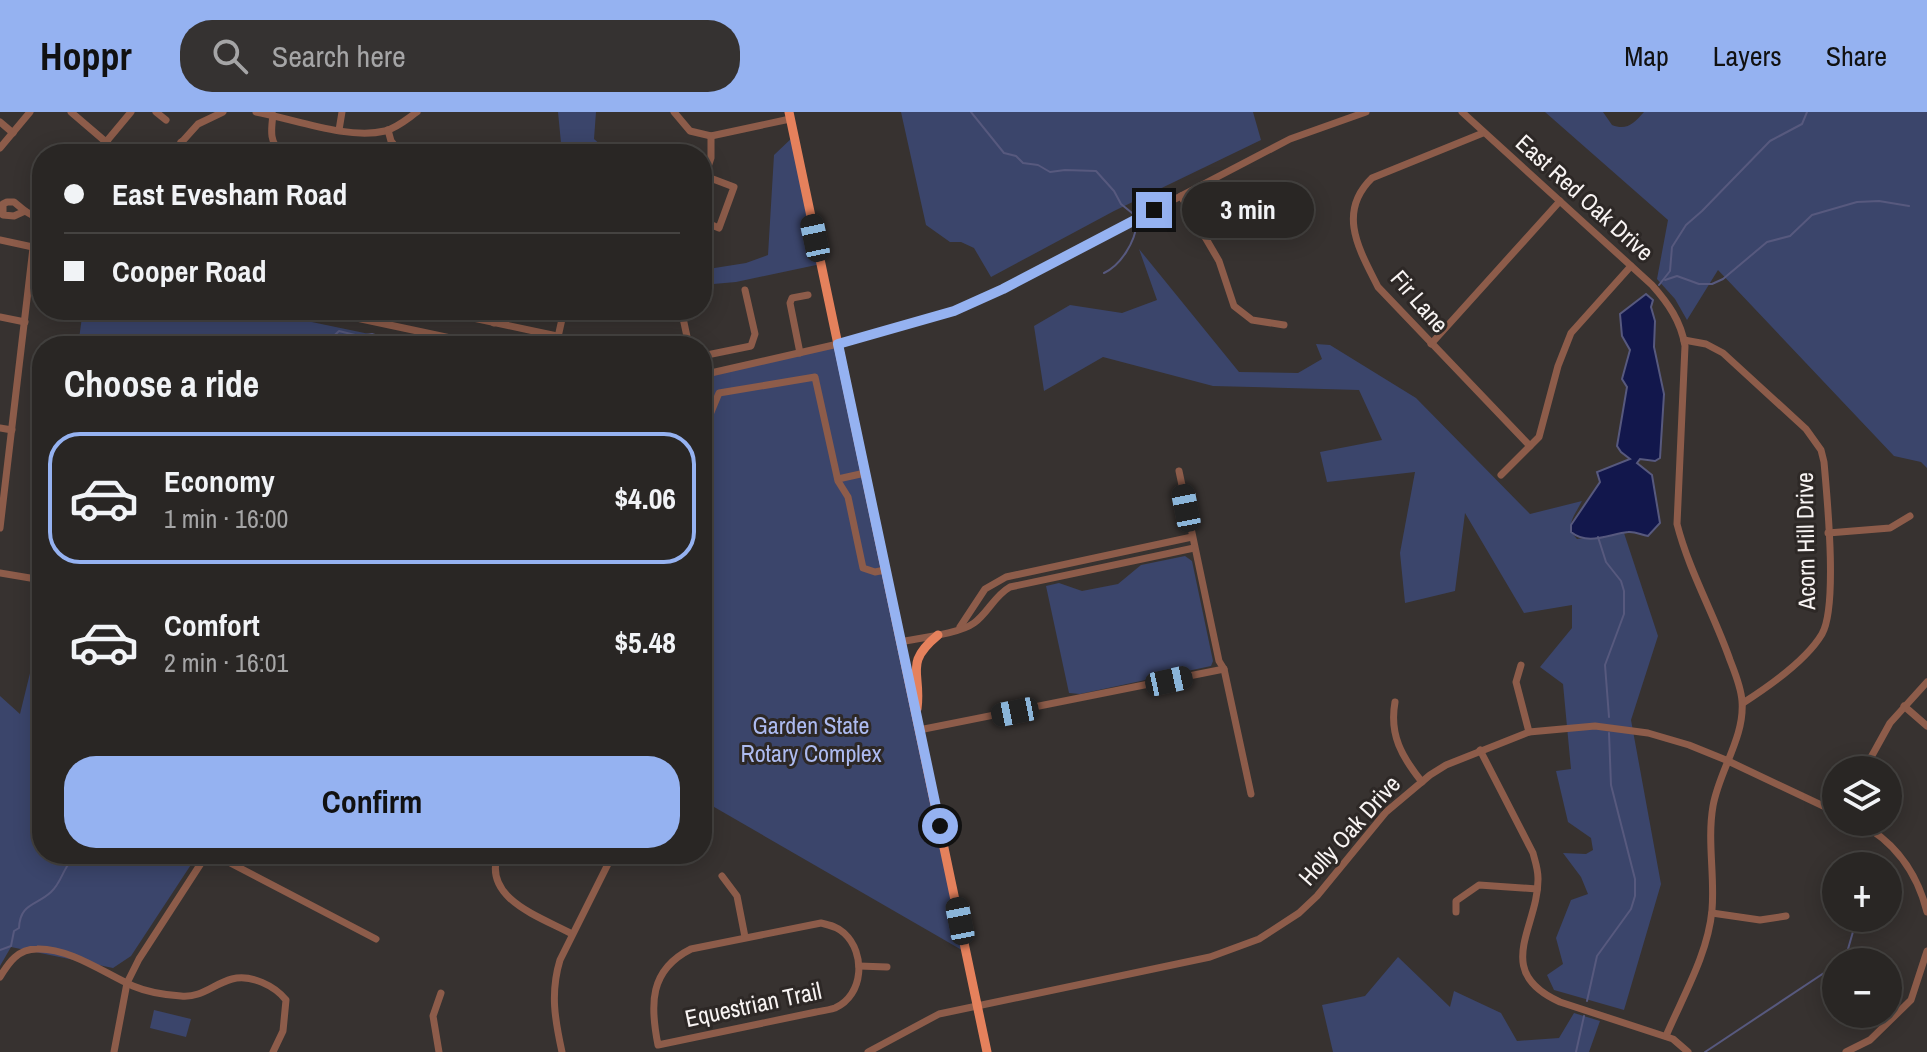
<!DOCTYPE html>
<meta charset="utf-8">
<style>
:root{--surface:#292624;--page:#353231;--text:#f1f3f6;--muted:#a5a5a6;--line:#454341;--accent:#95b2f1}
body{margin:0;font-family:"Archivo Narrow",sans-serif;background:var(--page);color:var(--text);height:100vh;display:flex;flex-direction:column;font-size:30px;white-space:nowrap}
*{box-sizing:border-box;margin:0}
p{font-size:26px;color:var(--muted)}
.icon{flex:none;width:44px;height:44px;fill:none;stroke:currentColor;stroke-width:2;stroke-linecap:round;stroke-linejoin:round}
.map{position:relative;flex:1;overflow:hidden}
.side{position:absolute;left:32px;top:224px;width:680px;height:528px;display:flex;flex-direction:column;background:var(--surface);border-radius:32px;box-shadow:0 4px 20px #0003,0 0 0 2px var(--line)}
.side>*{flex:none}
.hud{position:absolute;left:32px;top:32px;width:680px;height:176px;border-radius:32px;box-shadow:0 4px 20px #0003,0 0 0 2px var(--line);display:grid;align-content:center;height:176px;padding:0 32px;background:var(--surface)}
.fabs{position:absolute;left:1822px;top:644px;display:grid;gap:16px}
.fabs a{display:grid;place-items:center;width:80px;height:80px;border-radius:50%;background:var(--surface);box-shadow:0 4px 20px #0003,0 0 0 2px var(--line);font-size:40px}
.end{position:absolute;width:36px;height:36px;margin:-18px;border:10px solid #95b2f1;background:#111;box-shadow:0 0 0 4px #111}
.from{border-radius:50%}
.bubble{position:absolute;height:56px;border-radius:28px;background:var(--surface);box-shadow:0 4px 20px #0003,0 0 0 2px var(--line);font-size:26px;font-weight:800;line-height:56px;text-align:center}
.car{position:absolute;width:24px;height:48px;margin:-24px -12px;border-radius:10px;box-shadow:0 0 6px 2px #0007;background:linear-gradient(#222 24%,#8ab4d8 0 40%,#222 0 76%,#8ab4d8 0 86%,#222 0)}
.hud b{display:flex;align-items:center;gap:28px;height:76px;font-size:30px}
.hud b+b{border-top:2px solid var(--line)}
.hud i{width:20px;height:20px;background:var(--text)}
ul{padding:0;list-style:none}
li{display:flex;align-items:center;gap:24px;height:132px;margin:0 16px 12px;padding:0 16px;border:4px solid transparent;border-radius:32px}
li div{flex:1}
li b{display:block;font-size:30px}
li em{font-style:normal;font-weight:800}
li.current{border-color:var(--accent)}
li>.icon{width:72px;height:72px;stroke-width:1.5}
h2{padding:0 32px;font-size:36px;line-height:96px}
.cta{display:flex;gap:16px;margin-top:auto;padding:16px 32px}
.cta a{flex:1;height:92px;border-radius:32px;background:var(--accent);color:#111;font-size:32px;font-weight:800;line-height:92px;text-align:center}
header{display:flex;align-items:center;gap:48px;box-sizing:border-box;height:112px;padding:0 40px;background:var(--accent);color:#111}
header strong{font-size:38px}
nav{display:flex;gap:44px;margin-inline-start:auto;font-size:28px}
.search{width:560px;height:72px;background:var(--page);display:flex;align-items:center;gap:20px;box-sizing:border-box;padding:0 28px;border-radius:32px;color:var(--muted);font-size:30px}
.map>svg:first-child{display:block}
</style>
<header>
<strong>Hoppr</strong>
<div class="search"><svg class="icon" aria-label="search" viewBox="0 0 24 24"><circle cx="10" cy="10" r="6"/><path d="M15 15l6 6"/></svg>Search here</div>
<nav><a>Map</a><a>Layers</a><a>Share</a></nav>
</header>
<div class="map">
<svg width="1927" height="940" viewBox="0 0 1927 940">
<rect width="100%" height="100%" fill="#373230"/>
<g fill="#3b456b">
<path d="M558,0H596L594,27L611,42H572L561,31Z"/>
<path d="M901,0H1253L1261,28L1114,99L991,165L974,136L961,130H950L926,113Z"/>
<path d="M1545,0H1603L1612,13C1627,19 1634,11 1644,0H1927V356L1921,350L1894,344L1718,158L1687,208L1675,187L1657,167L1668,108Z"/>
<path d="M794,24L821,152L736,170L702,173V158L746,151L768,143L774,43Z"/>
<path d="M1139,137L1239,260L1298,261L1322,247L1316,232L1330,233L1416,286L1530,402L1582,389C1575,403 1564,414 1577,427L1624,421L1658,524L1631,608L1661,772L1624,898L1554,878L1547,863L1563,852L1556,826L1571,788L1588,782L1581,765L1563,741L1586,742L1593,738L1591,726L1568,710L1556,659L1571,657L1563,572L1540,555L1572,516V493L1524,501L1465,401L1455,479L1405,491L1400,441L1415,360L1327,370L1320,340L1382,328L1359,278L1213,274L1103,245L1044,279L1034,214L1070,193L1122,201L1157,188Z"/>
<path d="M83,198H254L427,234H78Z"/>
<path d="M838,232L967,841L702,688V263Z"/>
<path d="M1185,444L1192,449L1213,549L1211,554L1080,582L1069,581L1046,474L1059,471L1082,479L1118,472L1141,453Z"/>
<path d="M42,537V742H198L131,844L113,856L11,835L0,854V584L20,602L31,557Z"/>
<path d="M1398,845L1450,895L1454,879L1501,901L1517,929L1559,926L1574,901L1600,909L1589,940H1333L1322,893L1365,884Z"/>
<path d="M154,898L191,907L186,925L150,916Z"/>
</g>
<path fill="#12174c" stroke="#57597e" stroke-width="2" d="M1646,182L1653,188L1651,195L1655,209L1654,235L1664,282L1660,346L1655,349L1640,347L1637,351L1652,363L1660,411L1648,424C1641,423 1635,419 1628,420C1609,422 1588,434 1571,420V413L1600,370L1597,360L1630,347L1621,340L1617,334L1627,275L1622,267L1630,238L1622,224L1620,202Z"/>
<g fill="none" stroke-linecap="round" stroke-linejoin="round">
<g stroke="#57597e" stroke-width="2">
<path d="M971,0L1004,41L1016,44L1023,51L1038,53L1050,60L1065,58L1096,59L1114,79L1121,92L1132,101"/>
<path d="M1104,161C1121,153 1135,130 1137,111"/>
<path d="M1665,168L1677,164L1699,172H1712L1723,167L1767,130L1790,124L1812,103L1857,90L1879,89L1909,94"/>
<path d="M1659,173L1670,159L1672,135L1686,113L1702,99L1770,29L1802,12L1807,0"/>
<path d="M323,234L339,219L359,224L372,222L384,226L413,227L416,223"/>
<path d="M1598,425L1606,450L1621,469L1624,479V502L1605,553L1609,605"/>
<path d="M0,838L11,834L14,819L19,816C20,791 36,794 51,780C60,772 62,761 68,753L145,742"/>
<path d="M1839,850L1848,837L1857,806"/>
<path d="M1587,889L1597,844L1631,797L1635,784V767L1611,673L1609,621"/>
<path d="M1576,940L1584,904"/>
<path d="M1705,940L1836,853"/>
</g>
<g stroke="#8d5c4a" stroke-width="7">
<path d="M71,0L120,42"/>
<path d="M156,0L166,8"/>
<path d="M256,0C294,7 348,28 385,19C397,16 407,7 417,0"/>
<path d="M674,0L690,19L711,24L790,7"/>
<path d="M1462,0L1652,173C1668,191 1681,209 1685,234L1677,412C1689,459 1714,502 1730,548C1735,561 1741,575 1742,589C1745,625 1719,659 1713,694C1707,729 1715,764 1712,798C1708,842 1683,884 1666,924"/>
<path d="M273,3C271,18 269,32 283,42"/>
<path d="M0,10L13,21"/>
<path d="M339,18L342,0"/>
<path d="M388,18L391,29L401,42"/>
<path d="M1483,21L1372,66C1336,101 1360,139 1378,175L1530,334"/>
<path d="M106,30L131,0"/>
<path d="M181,30L188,42"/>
<path d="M0,36L30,0"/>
<path d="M171,42L198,12L223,0"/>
<path d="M702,73L711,46V24"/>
<path d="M1181,84L1219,149L1234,194L1252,208L1284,213"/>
<path d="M7,90H14L25,99L14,104L3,103V92Z"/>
<path d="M25,99L42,109"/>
<path d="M702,109L719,116L734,75L705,64"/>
<path d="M0,128L42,137"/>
<path d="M319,198L488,234"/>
<path d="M436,198L557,224"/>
<path d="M631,198L657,206H683L689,234"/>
<path d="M0,205L25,210"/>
<path d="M494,211L496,198"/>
<path d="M1684,228L1706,232L1723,241L1806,317L1821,338L1824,350C1827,385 1838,494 1822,522C1806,549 1768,575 1743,591"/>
<path d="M1431,232L1560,89"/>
<path d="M556,234L564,198"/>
<path d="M800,241L790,191L792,186L808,183"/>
<path d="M702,244L751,234L755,222L745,178"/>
<path d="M702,263L838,232L954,199L1003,177L1290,27L1366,0"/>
<path d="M0,316L12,318"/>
<path d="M702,322L719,281L815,265L838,369L848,385L863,456L875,460L885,458"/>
<path d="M1179,359L1219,549L1224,557L1251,682"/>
<path d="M1501,363L1539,325L1558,254L1571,221L1631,154"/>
<path d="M838,367L865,361"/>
<path d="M0,416L33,136"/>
<path d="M1828,421L1890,416L1910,404"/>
<path d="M0,461L42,468"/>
<path d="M960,515L985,477L1006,465L1192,425"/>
<path d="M900,530C919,526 959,522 974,511C988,501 994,484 1010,475L1194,436"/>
<path d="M1521,553L1516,570L1529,620"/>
<path d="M1395,590C1389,623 1402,645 1422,670"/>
<path d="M1904,594L1927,614"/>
<path d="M919,618L1224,557"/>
<path d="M1480,638L1533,741C1535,749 1538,757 1538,766C1539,815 1491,859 1560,890L1673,927L1688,940"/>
<path d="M1864,658L1890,611L1927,570"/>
<path d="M1858,710C1894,729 1917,760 1927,800"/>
<path d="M213,742L376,827"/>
<path d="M498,742C482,787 541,805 572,822"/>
<path d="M722,764L737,784L745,825"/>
<path d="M1456,800V789L1479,773L1537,777"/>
<path d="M1712,801L1760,808L1786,804"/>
<path d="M821,811C830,813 838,815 844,821C866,841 864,883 835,896C829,898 822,899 816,900L658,933C650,893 649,858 691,837Z"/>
<path d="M859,854L887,855"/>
<path d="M0,865C9,850 18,837 37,837C70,836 104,861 133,874C147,880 166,883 181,884C202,886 213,872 232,867C251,862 275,874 286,888L283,919L273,940"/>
<path d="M114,940L127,871L139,847L207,742"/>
<path d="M439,940L433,904L441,881"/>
<path d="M562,940C555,908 550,881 560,848L613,742"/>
<path d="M868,940L939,902L1210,845L1259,827L1299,801L1317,784L1386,700L1430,663L1446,653L1529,620L1595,614L1648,621L1689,633L1726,648L1836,700"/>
<path d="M1846,940L1870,928L1911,888L1927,839"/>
</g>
<g stroke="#e5815c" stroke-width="9">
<path d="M789,0L987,940"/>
<path d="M917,597C922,560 903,552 938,523"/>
</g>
</g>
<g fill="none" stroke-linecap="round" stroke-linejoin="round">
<path stroke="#95b2f1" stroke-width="10" d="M940,714L838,232L954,199L1003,177L1154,98"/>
</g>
<g text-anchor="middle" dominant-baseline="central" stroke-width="6" stroke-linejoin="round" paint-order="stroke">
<g font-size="24" fill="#f8f4f3" stroke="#2d2826">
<text transform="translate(1585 85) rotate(42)">East Red Oak Drive</text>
<text transform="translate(1420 189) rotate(49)">Fir Lane</text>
<text transform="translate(1805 429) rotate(-91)">Acorn Hill Drive</text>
<text transform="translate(1349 718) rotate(-48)">Holly Oak Drive</text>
<text transform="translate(753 892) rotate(-12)">Equestrian Trail</text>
</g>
<g font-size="24" fill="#adbbf0" stroke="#2d2826">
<text x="811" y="613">Garden State<tspan x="811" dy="28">Rotary Complex</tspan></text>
</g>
</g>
</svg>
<div class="fabs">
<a><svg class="icon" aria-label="layers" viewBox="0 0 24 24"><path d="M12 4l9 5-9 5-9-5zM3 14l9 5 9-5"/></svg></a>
<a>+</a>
<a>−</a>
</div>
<i class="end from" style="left:940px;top:714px"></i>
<i class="end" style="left:1154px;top:98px"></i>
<div class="bubble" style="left:1182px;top:70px;width:132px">3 min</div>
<i class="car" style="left:815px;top:126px;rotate:348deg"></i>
<i class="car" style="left:1186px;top:396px;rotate:349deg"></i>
<i class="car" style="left:1169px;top:569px;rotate:78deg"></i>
<i class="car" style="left:1015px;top:600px;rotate:259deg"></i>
<i class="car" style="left:960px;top:809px;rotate:349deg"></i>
<div class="hud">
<b><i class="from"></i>East Evesham Road</b>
<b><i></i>Cooper Road</b>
</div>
<section class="side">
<h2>Choose a ride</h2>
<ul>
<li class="current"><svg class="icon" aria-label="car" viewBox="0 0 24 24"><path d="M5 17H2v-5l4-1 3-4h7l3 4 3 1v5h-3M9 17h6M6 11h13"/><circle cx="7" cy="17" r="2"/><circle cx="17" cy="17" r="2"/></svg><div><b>Economy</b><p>1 min · 16:00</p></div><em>$4.06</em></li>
<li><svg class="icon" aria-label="car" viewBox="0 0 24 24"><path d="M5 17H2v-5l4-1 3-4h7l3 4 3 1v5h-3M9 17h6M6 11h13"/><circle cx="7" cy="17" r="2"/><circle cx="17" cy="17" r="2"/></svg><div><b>Comfort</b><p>2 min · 16:01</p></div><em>$5.48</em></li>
</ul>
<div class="cta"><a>Confirm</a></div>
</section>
</div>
